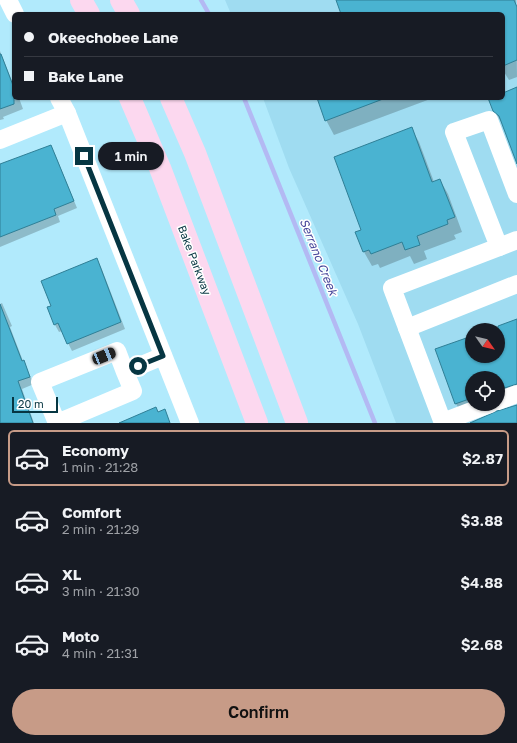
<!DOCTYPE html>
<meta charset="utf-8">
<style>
:root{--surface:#171b24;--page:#20242c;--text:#f1f3f6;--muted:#9ea1a6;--line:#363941;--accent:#c79b87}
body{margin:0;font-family:"Golos Text",sans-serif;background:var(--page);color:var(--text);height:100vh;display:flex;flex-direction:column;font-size:15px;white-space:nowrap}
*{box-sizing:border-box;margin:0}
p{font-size:13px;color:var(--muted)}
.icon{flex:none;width:22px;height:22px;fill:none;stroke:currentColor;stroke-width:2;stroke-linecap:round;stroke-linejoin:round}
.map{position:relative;height:423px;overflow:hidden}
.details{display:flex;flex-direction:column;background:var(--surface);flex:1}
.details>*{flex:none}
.hud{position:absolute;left:12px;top:12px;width:493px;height:88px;border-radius:6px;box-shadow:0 1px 3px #0004;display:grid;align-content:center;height:88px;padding:0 12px;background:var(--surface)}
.needle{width:26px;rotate:124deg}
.tools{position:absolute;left:465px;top:323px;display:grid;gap:8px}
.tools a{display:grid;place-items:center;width:40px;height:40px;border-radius:50%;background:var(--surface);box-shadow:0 1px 3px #0004;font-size:20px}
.scale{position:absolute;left:12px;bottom:10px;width:46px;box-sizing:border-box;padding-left:4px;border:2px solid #063642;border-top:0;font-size:11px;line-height:14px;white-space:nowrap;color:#063642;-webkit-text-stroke:3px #fff;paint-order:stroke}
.end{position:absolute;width:18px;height:18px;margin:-9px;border:5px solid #063642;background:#fff;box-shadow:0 0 0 2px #fff}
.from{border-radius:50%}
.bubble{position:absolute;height:28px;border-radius:14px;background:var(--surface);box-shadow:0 1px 3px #0004;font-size:13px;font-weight:600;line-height:28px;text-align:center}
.car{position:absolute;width:12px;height:24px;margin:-12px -6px;border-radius:5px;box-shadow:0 0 3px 1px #0007;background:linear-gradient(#222 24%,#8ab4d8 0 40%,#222 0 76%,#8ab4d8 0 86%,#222 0)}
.hud b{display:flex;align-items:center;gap:14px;height:38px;font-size:15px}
.hud b+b{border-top:1px solid var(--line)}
.hud i{width:10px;height:10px;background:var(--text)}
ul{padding:7px 0 0;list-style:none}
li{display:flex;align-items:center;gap:12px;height:56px;margin:0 8px 6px;padding:0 4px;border:2px solid transparent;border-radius:6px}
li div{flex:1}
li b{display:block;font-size:15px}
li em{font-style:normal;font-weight:600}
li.active{border-color:var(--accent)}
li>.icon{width:36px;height:36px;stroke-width:1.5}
.button{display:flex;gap:8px;margin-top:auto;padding:8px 12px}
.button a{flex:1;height:46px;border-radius:24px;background:var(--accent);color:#111;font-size:16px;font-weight:600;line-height:46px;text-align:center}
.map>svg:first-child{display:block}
</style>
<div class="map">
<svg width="517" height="423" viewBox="0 0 517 423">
<rect width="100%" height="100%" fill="#b1eafc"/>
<path fill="#9fdcf1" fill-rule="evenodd" d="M225,0H517V423H396L358,324L289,168L263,98H503V14H231ZM472,330H498V356H472ZM472,378H498V404H472Z"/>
<g fill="#0003" fill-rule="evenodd">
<path d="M337,0H516L517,77L509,80L504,72H503V14H342Z"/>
<path d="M0,51L14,86V98H19L23,109L3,117L4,119L0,120Z"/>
<path d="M517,89V162L503,125L494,110L492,98H503V94Z"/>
<path d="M319,98H433L334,135L326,120Z"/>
<path d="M411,128L419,142L434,182L440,180L448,194L462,232L454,235L456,239L424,251L427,259L414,264L410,256L380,268L378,264L372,266L364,252L362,230Z"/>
<path d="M50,146L55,154L77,208L58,216L60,222L0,247V165Z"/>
<path d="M97,260L101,267L125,329L72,351L62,331L59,332L55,325L48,308L52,306Z"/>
<path d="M2,303L12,326L10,327L23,361L34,384L22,389L34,423H0V304Z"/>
<path d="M517,320V400L465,418L456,404L437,350L472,337V356H498V330H490ZM472,378H498V404H472Z"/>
</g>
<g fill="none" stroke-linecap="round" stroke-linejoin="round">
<g stroke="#b3b9f3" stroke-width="4.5">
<path d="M201,0L209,14"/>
<path d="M244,98L375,423"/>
</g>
</g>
<g fill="#4ab3d1" stroke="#2f7f96">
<path d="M336,0H514L517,7V60L503,66V14H341Z"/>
<path d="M0,54H1L14,88V104L0,109Z"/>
<path d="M517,87V164L499,116L493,111L488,98H503V93Z"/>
<path d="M317,98H383V99L325,121Z"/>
<path d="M412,127L432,182L440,179L455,217L447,220L448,224L417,236L420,245L405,250L402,242L371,254L369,250L363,252L355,232L361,230L334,157Z"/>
<path d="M51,145L74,201L54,209L56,215L0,237V164Z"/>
<path d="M97,258L121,322L67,344L58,323L54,325L47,307L51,306L41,281Z"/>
<path d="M0,304L22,361L24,360L30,377L18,381L33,423H0Z"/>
<path d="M517,319V384L498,390V378H472V398L455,404L435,349L472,336V356H498V326Z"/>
<path d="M517,405V423H470L497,411Z"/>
<path d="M156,407L158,412L165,409L170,423H119Z"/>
</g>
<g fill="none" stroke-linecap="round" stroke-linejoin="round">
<g stroke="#fff" stroke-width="18">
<path d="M8,0L15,14"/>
<path d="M59,98L67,113L190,423"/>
<path d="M0,140L67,113"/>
<path d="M499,247L517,240"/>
<path d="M407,328L517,284"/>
<path d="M125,372L133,391L57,423L40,382L117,351L125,372L163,356"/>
<path d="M498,401L517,394"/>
<path d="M443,422L490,404"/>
<path d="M443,423L392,288L499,247L454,132L489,120L517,194"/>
</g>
<g stroke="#fcd8ef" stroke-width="22">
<path d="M81,0L89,14"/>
<path d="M121,0L129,14"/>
<path d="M130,98L160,168L257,423"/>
<path d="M171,98L195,153L297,423"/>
</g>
</g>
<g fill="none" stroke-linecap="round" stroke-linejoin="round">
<path stroke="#063642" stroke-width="5" d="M84,156L163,356L138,366"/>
</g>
<g text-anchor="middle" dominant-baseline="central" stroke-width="3" stroke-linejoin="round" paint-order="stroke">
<g font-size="11" fill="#063642" stroke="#fff">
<text transform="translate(195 260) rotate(69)">Bake Parkway</text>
</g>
<g font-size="12" font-style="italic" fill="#49499c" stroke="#fff">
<text transform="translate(319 257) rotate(68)">Serrano Creek</text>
</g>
</g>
</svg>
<div class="tools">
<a><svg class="needle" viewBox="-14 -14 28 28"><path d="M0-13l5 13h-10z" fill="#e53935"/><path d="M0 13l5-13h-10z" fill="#9ea1a6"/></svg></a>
<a><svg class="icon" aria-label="locate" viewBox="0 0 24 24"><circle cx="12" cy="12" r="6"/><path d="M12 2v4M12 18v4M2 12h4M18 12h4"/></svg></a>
</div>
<div class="scale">20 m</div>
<i class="end from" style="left:138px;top:366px"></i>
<i class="end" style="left:84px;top:156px"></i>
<div class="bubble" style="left:98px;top:142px;width:66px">1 min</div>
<i class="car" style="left:104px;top:356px;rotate:68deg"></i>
<div class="hud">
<b><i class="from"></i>Okeechobee Lane</b>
<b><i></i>Bake Lane</b>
</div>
</div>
<section class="details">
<ul>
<li class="active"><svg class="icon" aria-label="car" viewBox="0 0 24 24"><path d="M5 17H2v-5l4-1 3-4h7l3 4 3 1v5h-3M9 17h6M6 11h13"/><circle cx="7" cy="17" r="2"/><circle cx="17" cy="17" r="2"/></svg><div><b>Economy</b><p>1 min · 21:28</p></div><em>$2.87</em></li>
<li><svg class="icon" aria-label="car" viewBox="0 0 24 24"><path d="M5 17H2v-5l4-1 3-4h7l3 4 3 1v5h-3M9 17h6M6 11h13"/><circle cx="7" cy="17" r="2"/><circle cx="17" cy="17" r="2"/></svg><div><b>Comfort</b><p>2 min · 21:29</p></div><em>$3.88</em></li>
<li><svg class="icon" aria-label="car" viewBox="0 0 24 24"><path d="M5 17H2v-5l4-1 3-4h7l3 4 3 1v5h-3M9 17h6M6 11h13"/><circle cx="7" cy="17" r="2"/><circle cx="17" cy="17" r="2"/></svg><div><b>XL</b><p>3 min · 21:30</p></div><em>$4.88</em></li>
<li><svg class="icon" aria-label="car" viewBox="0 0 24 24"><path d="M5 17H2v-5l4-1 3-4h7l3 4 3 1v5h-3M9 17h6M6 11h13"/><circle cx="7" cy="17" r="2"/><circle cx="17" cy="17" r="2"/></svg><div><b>Moto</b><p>4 min · 21:31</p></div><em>$2.68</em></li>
</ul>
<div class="button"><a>Confirm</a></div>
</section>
